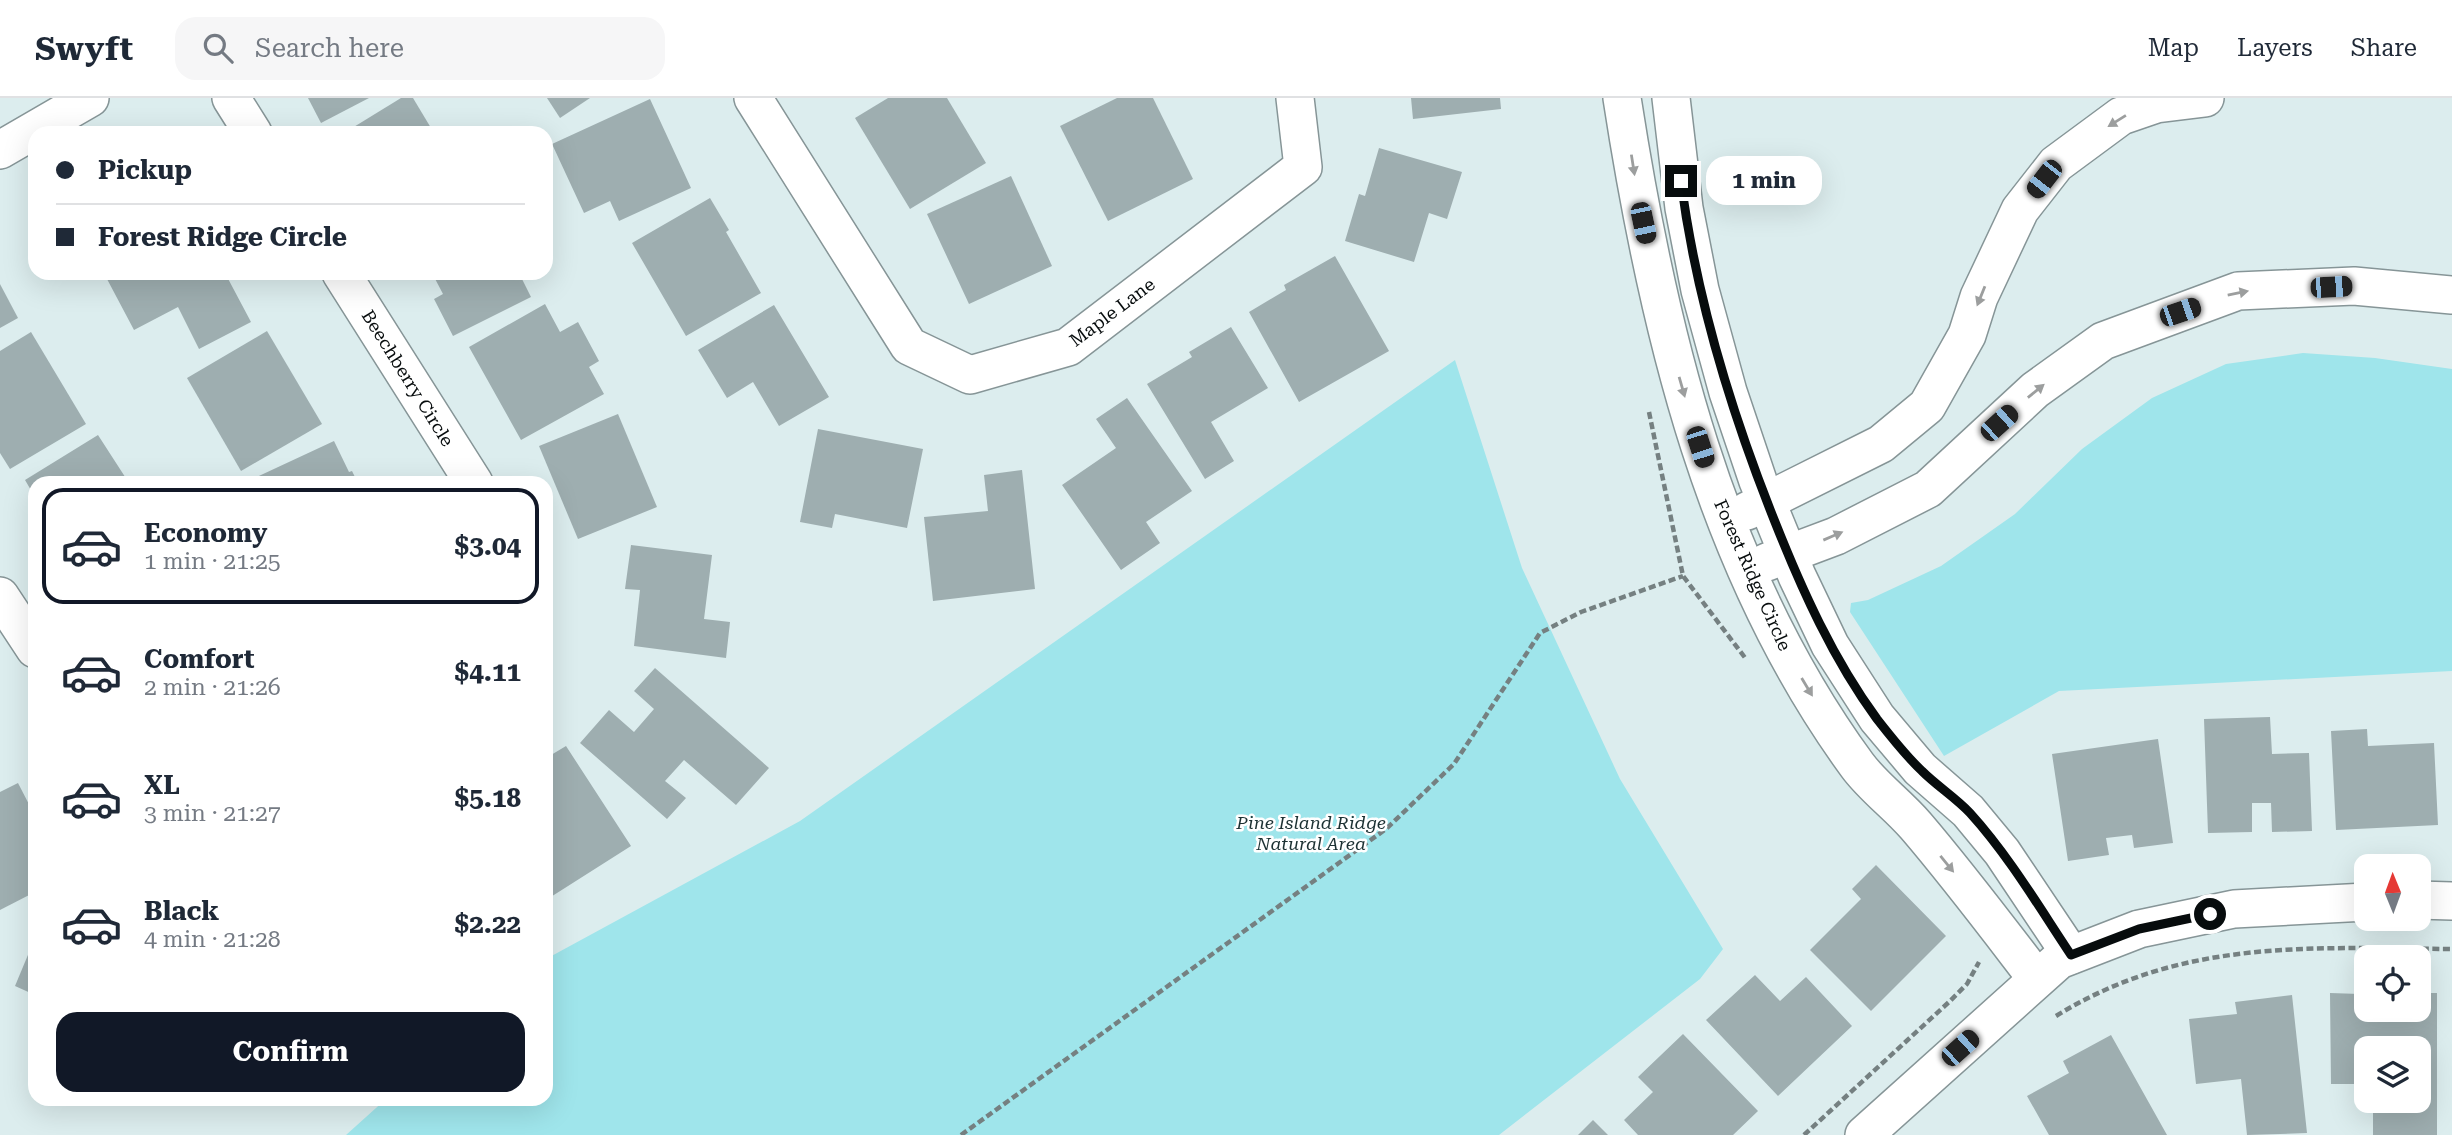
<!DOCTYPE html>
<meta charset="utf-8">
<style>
:root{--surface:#fff;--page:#f6f6f7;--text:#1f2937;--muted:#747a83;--line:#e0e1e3;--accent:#111827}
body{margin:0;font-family:"Roboto Serif",serif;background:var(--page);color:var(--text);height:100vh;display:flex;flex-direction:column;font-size:26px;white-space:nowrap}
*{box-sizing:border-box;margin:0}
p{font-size:23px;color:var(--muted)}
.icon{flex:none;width:38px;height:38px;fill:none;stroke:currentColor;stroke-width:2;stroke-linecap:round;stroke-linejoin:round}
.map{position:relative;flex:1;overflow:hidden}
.drawer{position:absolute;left:28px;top:378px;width:525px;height:630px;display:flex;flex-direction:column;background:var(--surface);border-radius:21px;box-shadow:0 7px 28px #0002}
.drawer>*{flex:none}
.hud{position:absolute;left:28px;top:28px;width:525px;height:154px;border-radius:21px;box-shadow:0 7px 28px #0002;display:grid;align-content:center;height:154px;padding:0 28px;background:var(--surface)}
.needle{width:46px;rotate:359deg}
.tools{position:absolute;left:2354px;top:756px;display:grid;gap:14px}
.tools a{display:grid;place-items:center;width:77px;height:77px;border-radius:14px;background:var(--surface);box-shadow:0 7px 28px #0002;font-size:35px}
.end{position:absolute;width:32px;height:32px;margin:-16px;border:9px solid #070c0d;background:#fff;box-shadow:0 0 0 4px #fff}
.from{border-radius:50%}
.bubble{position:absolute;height:49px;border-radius:21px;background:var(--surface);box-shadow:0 7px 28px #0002;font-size:23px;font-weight:700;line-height:49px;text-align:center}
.car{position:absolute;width:21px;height:42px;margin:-21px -10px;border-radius:9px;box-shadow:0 0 5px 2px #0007;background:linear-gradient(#222 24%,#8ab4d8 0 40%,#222 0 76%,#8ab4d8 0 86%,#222 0)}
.hud b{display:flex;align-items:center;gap:24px;height:66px;font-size:26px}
.hud b+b{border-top:2px solid var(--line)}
.hud i{width:18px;height:18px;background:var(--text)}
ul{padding:12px 0 0;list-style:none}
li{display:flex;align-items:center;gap:21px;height:116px;margin:0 14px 10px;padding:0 14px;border:4px solid transparent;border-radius:21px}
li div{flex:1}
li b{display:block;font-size:26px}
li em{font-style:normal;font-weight:700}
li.selected{border-color:var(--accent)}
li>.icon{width:63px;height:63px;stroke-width:1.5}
.primary-button{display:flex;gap:14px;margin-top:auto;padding:14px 28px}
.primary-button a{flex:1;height:80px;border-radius:21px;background:var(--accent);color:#fff;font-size:28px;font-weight:700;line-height:80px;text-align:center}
header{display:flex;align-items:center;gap:42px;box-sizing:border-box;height:98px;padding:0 35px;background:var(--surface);border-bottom:2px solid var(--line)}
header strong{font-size:33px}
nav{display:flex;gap:38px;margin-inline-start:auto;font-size:24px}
.search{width:490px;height:63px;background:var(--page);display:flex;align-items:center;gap:18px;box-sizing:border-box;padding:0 24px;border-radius:21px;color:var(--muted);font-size:26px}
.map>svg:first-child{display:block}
</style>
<header>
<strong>Swyft</strong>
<div class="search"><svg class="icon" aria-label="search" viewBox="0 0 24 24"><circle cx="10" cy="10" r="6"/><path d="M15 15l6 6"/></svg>Search here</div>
<nav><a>Map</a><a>Layers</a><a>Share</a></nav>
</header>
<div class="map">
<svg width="2452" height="1037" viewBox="0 0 2452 1037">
<rect width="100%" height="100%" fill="#dcedee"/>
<g fill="#9fe5eb">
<path d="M2303,255L2375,260L2452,271V573L2059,593L1944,658L1850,514L1851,505L1868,502L1941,468L2015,416L2082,351L2152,300L2226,266Z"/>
<path d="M1455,262L1522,470L1620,681L1723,851L1700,881L1499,1037H346L386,1001H546V861L800,723Z"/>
</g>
<g fill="#9eaeb0">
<path d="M308,0H369L321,25Z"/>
<path d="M401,0H413L434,35H344Z"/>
<path d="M547,0H590L560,20Z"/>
<path d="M888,0H947L986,65L910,111L855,20Z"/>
<path d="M1117,0H1153L1193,81L1108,123L1060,28Z"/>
<path d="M1411,0H1500L1501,11L1413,21Z"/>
<path d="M650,1L691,90L619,123L610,103L584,115L552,46Z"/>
<path d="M1379,50L1462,74L1447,121L1429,115L1414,164L1345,143L1359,96L1365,98Z"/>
<path d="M1011,78L1052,168L969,206L927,116Z"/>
<path d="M710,100L729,132L726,134L761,195L686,238L632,145Z"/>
<path d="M1335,158L1389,253L1299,304L1249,214L1286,192L1284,187Z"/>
<path d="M118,175H225L251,224L199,251L178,209L134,232L107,181Z"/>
<path d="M432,175H519L531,199L453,238L434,201L443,196Z"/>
<path d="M0,186L18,220L0,230Z"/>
<path d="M545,206L560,234L578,224L599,263L589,269L604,296L521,342L469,249Z"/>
<path d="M774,207L829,299L779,328L753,284L727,300L698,252Z"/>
<path d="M1231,229L1268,290L1211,324L1234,363L1205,381L1147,286L1192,259L1189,254Z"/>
<path d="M267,233L322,326L241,373L187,280Z"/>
<path d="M31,234L86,326L10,371L0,355V253Z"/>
<path d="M1127,300L1192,393L1146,424L1160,445L1121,472L1062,387L1116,350L1096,321Z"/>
<path d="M618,316L657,409L578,441L539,348Z"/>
<path d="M818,331L923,351L907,430L835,416L832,430L800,424Z"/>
<path d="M98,337L129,385H35V399L25,382Z"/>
<path d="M334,343L349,374L352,373L358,385H244Z"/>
<path d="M1022,372L1035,491L933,503L924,419L988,413L984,377Z"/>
<path d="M631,447L712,457L704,521L730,524L726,560L634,548L640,492L625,491Z"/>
<path d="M655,570L769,670L736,707L684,662L665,683L686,700L667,721L580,645L609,612L634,634L654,611L634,593Z"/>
<path d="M2270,619L2272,656L2309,655L2312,733L2272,734L2271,705H2252V734L2208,735L2204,621Z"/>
<path d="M2367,631L2368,648L2434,645L2438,727L2336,732L2331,633Z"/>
<path d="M2158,641L2173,745L2134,750L2132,737L2106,740L2109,757L2068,763L2052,656Z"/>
<path d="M566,648L631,748L546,802V703L551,700L546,691V660Z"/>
<path d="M18,685L35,718V794L0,812V694Z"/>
<path d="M1876,767L1946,838L1871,913L1810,852L1861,801L1852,791Z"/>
<path d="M35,840V897L15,888Z"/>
<path d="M1755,877L1780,903L1806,879L1852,928L1778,998L1706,922Z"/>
<path d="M2330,895L2360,896V917H2397V912H2418V895H2437V1037H2373V1003H2418V950H2366V986H2331Z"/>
<path d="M2292,897L2307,1035L2247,1037L2241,981L2196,986L2189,921L2237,916L2235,904Z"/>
<path d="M1683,936L1758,1013L1733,1037H1638L1624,1022L1653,994L1638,979Z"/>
<path d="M2111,937L2167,1037H2049L2027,998L2069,975L2063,963Z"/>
<path d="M1593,1022L1608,1037H1578Z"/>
</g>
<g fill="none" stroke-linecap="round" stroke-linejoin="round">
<defs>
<g id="street">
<path d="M231,0L253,35"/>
<path d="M753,0L909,248L970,277L1068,249L1303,69L1295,0"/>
<path d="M1622,0C1658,233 1715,473 1857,667C1873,689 1897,706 1916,728C1958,777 1997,829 2037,881"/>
<path d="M1671,0L1684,110L1700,192L1728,294L1758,383L1797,478L1830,547L1877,620L1920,671L1968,713L2002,754L2071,857"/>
<path d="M0,52L90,0"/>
<path d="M341,175L474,385"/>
<path d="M1747,413L1881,346L1927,308L1967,237L1979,199L2020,112L2056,66L2121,18L2156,6L2205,0"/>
<path d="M1767,464L1836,438L1928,391L2035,292L2103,243L2238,193L2354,188L2452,197"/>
<path d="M0,498L35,551"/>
<path d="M2418,802L2452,803"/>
<path d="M1864,1037L2059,862L2139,831L2234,811L2366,804"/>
</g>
</defs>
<use href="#street" stroke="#869597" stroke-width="40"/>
<g stroke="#758081" stroke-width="4.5" stroke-dasharray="7 3.5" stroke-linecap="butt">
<path d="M1649,314L1683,478L1746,561"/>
<path d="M2056,918C2182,840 2310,850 2452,851"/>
<path d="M961,1037L1386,731L1454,666L1540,535L1581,514L1683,478"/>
<path d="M1804,1037L1949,904L1967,886L1979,864"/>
</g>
<use href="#street" stroke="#fff" stroke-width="37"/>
</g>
<defs><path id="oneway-solid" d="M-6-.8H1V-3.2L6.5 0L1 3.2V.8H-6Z" transform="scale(1.75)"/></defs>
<g fill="#9c9e9e">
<use href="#oneway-solid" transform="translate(2117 23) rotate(148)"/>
<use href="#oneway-solid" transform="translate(1633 67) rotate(81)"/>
<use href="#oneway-solid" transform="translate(2238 195) rotate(-11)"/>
<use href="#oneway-solid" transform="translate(1981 198) rotate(112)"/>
<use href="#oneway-solid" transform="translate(1682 289) rotate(74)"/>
<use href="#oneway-solid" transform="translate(2036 293) rotate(-39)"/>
<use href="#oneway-solid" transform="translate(1833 438) rotate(-23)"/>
<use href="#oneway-solid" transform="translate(1807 589) rotate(59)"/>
<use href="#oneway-solid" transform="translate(1947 766) rotate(51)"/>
</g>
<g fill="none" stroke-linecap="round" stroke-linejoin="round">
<path stroke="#070c0d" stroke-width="9" d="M1681,83C1696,200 1731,314 1775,424C1802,492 1833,561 1877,621C1891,639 1906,658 1922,673C1937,688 1956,700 1970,715C2009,758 2039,809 2071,857L2139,831L2210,816"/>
</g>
<g text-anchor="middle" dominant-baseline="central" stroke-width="5" stroke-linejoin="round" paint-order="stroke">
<g font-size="18" fill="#070c0d" stroke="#fff">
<text transform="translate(1112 214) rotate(-37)">Maple Lane</text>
<text transform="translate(408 280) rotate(58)">Beechberry Circle</text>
<text transform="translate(1753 477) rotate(66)">Forest Ridge Circle</text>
</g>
<g font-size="18" font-style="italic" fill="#1c3133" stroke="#fff">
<text x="1311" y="724">Pine Island Ridge<tspan x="1311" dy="21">Natural Area</tspan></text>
</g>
</g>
</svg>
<div class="tools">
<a><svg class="needle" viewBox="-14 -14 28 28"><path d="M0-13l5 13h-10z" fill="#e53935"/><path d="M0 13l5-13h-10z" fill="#747a83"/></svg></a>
<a><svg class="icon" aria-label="locate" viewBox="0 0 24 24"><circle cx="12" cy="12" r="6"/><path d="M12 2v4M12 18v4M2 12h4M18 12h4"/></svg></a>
<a><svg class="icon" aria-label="layers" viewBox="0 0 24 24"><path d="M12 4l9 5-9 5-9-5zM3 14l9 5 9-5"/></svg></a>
</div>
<i class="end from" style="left:2210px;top:816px"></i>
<i class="end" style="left:1681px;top:83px"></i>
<div class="bubble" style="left:1706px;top:58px;width:116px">1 min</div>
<i class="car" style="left:2044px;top:81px;rotate:218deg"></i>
<i class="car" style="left:1643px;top:125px;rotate:168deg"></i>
<i class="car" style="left:2331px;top:189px;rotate:87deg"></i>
<i class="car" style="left:2180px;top:214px;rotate:71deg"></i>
<i class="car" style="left:1999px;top:325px;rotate:48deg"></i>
<i class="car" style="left:1700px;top:349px;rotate:162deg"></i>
<i class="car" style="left:1960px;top:950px;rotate:48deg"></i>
<div class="hud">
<b><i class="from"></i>Pickup</b>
<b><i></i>Forest Ridge Circle</b>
</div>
<section class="drawer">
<ul>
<li class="selected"><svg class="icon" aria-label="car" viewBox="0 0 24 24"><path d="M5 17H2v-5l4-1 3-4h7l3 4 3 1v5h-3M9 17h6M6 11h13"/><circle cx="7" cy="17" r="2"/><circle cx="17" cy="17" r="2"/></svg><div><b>Economy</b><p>1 min · 21:25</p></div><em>$3.04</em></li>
<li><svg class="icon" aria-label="car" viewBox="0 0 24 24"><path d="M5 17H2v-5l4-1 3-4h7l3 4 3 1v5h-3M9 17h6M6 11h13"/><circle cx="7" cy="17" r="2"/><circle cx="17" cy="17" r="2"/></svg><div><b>Comfort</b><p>2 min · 21:26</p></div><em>$4.11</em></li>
<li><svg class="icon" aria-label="car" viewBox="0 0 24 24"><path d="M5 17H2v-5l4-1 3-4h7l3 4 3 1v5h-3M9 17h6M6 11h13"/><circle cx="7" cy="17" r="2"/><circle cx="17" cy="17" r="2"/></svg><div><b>XL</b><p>3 min · 21:27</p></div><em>$5.18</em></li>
<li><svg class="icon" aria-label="car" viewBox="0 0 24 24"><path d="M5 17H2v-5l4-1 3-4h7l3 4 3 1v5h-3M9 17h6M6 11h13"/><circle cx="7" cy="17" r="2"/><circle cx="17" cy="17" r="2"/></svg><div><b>Black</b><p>4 min · 21:28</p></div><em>$2.22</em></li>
</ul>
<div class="primary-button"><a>Confirm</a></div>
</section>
</div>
